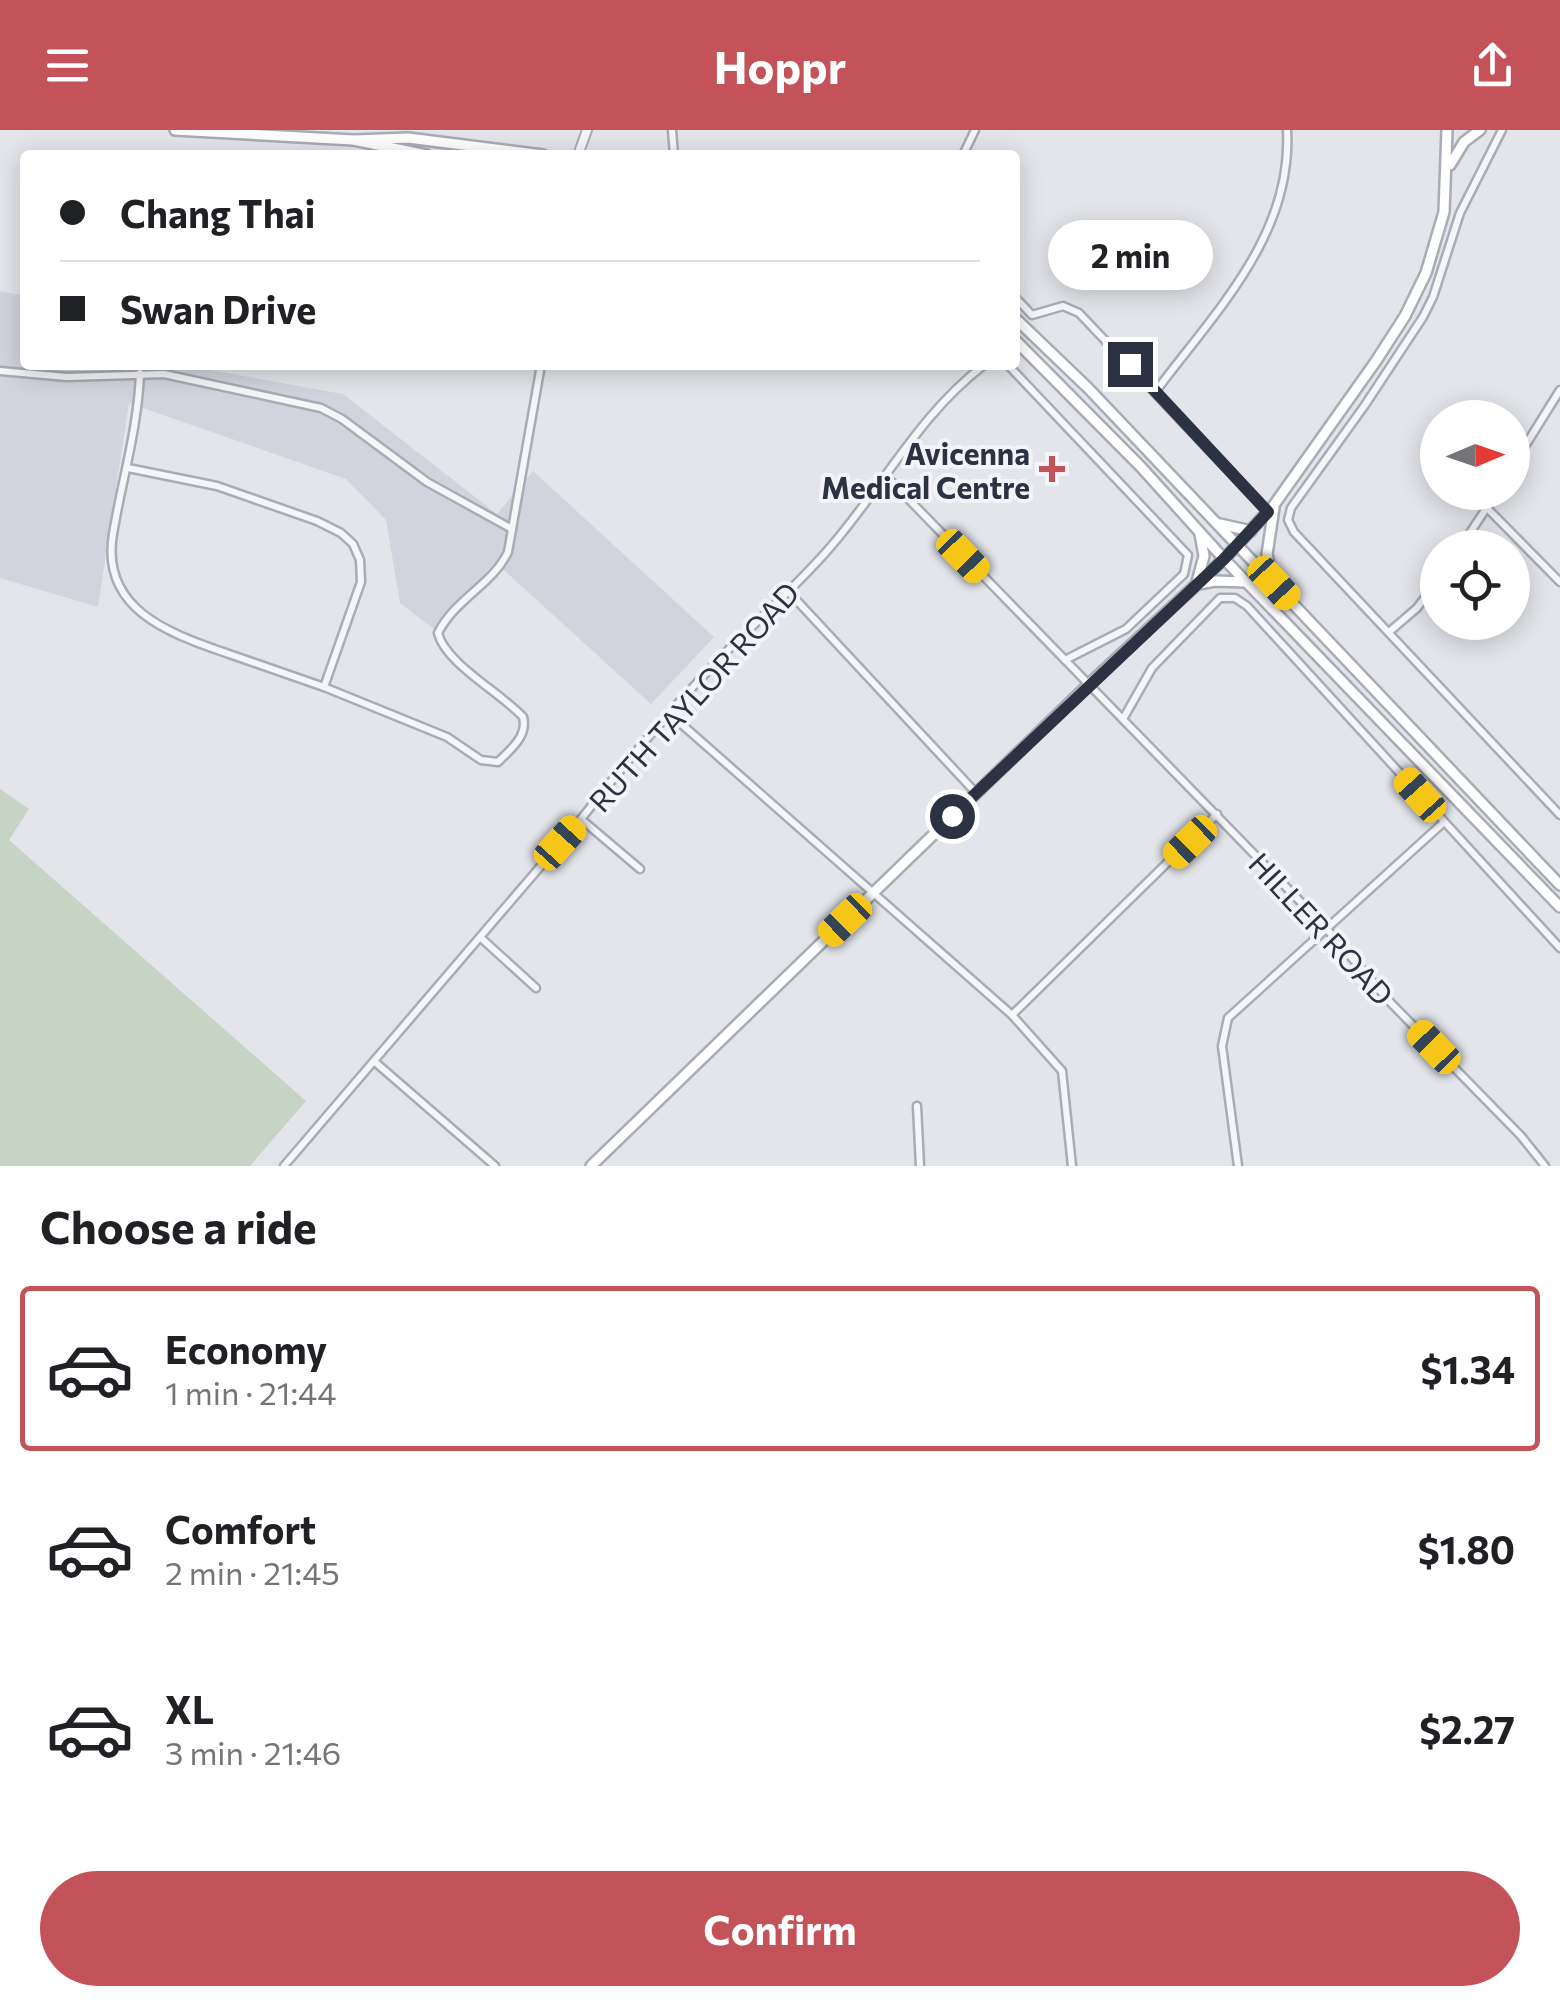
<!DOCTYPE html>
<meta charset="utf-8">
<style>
:root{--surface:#fff;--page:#f6f6f6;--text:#202124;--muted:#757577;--line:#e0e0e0;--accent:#c45359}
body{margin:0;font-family:Commissioner,sans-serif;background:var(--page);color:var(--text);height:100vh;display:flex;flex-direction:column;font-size:38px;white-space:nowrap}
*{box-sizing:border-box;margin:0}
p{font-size:32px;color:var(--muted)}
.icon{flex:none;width:55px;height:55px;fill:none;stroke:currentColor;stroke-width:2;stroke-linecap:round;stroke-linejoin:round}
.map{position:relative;height:1036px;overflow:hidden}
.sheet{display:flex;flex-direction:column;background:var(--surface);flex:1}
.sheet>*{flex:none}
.banner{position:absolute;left:20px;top:20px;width:1000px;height:220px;border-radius:10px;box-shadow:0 5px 25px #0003;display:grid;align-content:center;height:220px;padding:0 40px;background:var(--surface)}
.needle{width:65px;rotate:88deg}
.tools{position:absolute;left:1420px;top:270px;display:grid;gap:20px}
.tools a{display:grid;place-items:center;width:110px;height:110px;border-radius:50%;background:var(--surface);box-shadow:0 5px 25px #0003;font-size:50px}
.end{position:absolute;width:45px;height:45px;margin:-22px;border:12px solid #2c3241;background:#fff;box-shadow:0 0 0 5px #fff}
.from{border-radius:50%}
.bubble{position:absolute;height:70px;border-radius:35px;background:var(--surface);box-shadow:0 5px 25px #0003;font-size:32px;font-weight:700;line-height:70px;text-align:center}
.car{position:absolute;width:30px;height:60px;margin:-30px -15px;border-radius:12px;box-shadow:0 0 8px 2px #0007;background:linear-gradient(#f5c518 24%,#345 0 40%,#f5c518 0 76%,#345 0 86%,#f5c518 0)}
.banner b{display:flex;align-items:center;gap:35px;height:95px;font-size:38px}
.banner b+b{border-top:2px solid var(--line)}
.banner i{width:25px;height:25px;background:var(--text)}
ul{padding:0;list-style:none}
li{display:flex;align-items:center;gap:30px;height:165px;margin:0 20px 15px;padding:0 20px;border:5px solid transparent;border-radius:10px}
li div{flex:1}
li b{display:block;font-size:38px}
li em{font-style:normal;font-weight:700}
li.active{border-color:var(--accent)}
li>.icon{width:90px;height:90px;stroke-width:1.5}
h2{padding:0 40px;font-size:45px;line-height:120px}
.cta{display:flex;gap:20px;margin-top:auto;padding:20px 40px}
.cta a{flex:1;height:115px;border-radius:60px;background:var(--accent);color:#fff;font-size:40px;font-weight:700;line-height:115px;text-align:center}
header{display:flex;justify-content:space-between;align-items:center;height:130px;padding:0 40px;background:var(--accent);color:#fff;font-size:45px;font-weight:700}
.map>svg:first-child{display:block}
</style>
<header><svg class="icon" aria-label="menu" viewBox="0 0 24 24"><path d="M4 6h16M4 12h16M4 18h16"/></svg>Hoppr<svg class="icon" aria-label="share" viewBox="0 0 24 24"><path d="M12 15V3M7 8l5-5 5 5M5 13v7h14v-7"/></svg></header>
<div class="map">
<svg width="1560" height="1036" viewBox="0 0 1560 1036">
<rect width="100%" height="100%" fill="#e3e5ea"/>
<path fill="#d1d4dc" d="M0,161L25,166V235H182L343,264L497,384L533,341L714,507L651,574L495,432L435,500L400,473L386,390L346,349L129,273L98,477L0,448Z"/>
<path fill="#c7d3c5" d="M0,659L29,679L9,710L306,971L250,1036H0Z"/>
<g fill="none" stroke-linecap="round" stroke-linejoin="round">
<defs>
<g id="minor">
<path d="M672,0L674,25"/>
<path d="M1502,0L1460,83L1433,167L1423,187L1365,275L1291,378L1288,390L1294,402L1560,685"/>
<path d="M963,25L975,0"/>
<path d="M1015,167L1032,185L1063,176L1079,183L1268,382"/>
<path d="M1008,235L1188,425L1184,444L1126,499L1065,530"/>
<path d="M0,241L67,247L164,244L321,278L342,289L427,352L512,399"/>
<path d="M140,243C138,298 122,350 113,404C100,481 172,504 229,524C261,535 293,546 324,557"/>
<path d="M1156,261C1215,182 1293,105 1287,0"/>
<path d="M1512,337L1560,260"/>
<path d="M128,338L217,356L317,391L341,403L353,414L360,430L361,452L324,557L447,607L481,630L498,632C511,619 528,606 523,587C501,563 445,533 438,503C454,470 493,454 508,422L541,235"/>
<path d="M887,347L1325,797L1391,873L1521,1006L1545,1036"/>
<path d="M1487,378L1560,452"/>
<path d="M1460,418L1497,362"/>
<path d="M787,460L976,663"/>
<path d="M1389,502L1417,478L1438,450"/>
<path d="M670,584L1012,885L1062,941L1072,1036"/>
<path d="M1123,589L1152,538L1220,468H1235L1247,476L1560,818"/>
<path d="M581,689L640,739"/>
<path d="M480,807L536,858"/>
<path d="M1012,885L1217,684"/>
<path d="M375,932L495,1036"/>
<path d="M917,976L920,1036"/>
<path d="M284,1036L581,689C628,629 678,571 731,517C765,483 802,451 833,414C885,353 920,284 984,235"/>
<path d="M1238,1036L1222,916L1228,888L1444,692"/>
</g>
<path id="tertiary" d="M578,25L587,0"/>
<g id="secondary">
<path d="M175,0L353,10L427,25"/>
<path d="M355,10L408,8L543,25"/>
<path d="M1450,35L1464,12L1480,0"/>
<path d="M1015,188L1088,258L1560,755"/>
<path d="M1015,210L1141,337L1224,429L1560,777"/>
<path d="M1220,394L1251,401"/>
<path d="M1273,451L1267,424L1274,378"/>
<path d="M1197,452L1204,426L1200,404"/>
<path d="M1199,454L1215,451L1246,452"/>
<path d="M591,1036L1088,555L1224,429L1274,375L1376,231L1405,186L1426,143L1444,82L1447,0"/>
</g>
</defs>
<use href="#minor" stroke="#a8acb4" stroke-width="11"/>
<use href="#tertiary" stroke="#a8acb4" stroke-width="12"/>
<use href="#secondary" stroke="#a8acb4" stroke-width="14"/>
<use href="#minor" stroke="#f6f6f9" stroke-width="6"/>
<use href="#tertiary" stroke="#f6f6f9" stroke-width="8"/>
<use href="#secondary" stroke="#fff" stroke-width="9"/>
</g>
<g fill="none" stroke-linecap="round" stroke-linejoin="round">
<path stroke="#2c3241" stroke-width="12" d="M952,686L1224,429L1268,382L1130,234"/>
</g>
<path fill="#c45359" stroke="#f3f4f8" stroke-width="4" d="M1047 324h10v10h10v10h-10v10h-10v-10h-10v-10h10z"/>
<g text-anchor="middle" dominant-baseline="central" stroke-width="8" stroke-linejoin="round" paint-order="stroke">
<g font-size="30" font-weight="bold" fill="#2c3241" stroke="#f3f4f8" text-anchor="end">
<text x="1030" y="322">Avicenna<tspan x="1030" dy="34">Medical Centre</tspan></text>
</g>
<g font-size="30" fill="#2c3241" stroke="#f3f4f8">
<text transform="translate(693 566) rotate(-48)">RUTH TAYLOR ROAD</text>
<text transform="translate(1322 798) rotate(47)">HILLER ROAD</text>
</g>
</g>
</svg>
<div class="tools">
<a><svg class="needle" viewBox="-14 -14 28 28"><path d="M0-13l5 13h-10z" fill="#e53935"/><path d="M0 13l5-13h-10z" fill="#757577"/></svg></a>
<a><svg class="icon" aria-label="locate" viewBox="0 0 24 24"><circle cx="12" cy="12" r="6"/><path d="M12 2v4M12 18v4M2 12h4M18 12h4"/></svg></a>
</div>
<i class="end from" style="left:952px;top:686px"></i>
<i class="end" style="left:1130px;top:234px"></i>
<div class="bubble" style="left:1048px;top:90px;width:165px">2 min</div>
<i class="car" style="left:963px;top:426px;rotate:136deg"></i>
<i class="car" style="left:1274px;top:453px;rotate:137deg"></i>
<i class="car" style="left:1420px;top:665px;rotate:318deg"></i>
<i class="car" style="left:1190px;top:712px;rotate:226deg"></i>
<i class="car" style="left:560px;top:713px;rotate:42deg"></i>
<i class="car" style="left:845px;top:790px;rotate:226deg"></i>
<i class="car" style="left:1434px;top:917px;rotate:316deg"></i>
<div class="banner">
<b><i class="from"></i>Chang Thai</b>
<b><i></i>Swan Drive</b>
</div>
</div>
<section class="sheet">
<h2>Choose a ride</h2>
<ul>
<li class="active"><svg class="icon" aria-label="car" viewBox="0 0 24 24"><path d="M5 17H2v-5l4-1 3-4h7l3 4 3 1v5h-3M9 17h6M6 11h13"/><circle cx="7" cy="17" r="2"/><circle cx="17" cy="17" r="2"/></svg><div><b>Economy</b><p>1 min · 21:44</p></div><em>$1.34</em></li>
<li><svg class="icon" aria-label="car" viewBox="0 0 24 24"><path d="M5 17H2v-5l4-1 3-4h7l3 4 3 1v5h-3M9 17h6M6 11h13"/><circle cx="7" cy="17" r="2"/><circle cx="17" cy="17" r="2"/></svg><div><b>Comfort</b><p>2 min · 21:45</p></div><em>$1.80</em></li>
<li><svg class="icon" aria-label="car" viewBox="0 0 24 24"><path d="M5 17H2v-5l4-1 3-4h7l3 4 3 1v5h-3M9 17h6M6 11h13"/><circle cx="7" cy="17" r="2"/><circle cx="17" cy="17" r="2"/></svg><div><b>XL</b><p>3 min · 21:46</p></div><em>$2.27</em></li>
</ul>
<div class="cta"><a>Confirm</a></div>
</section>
